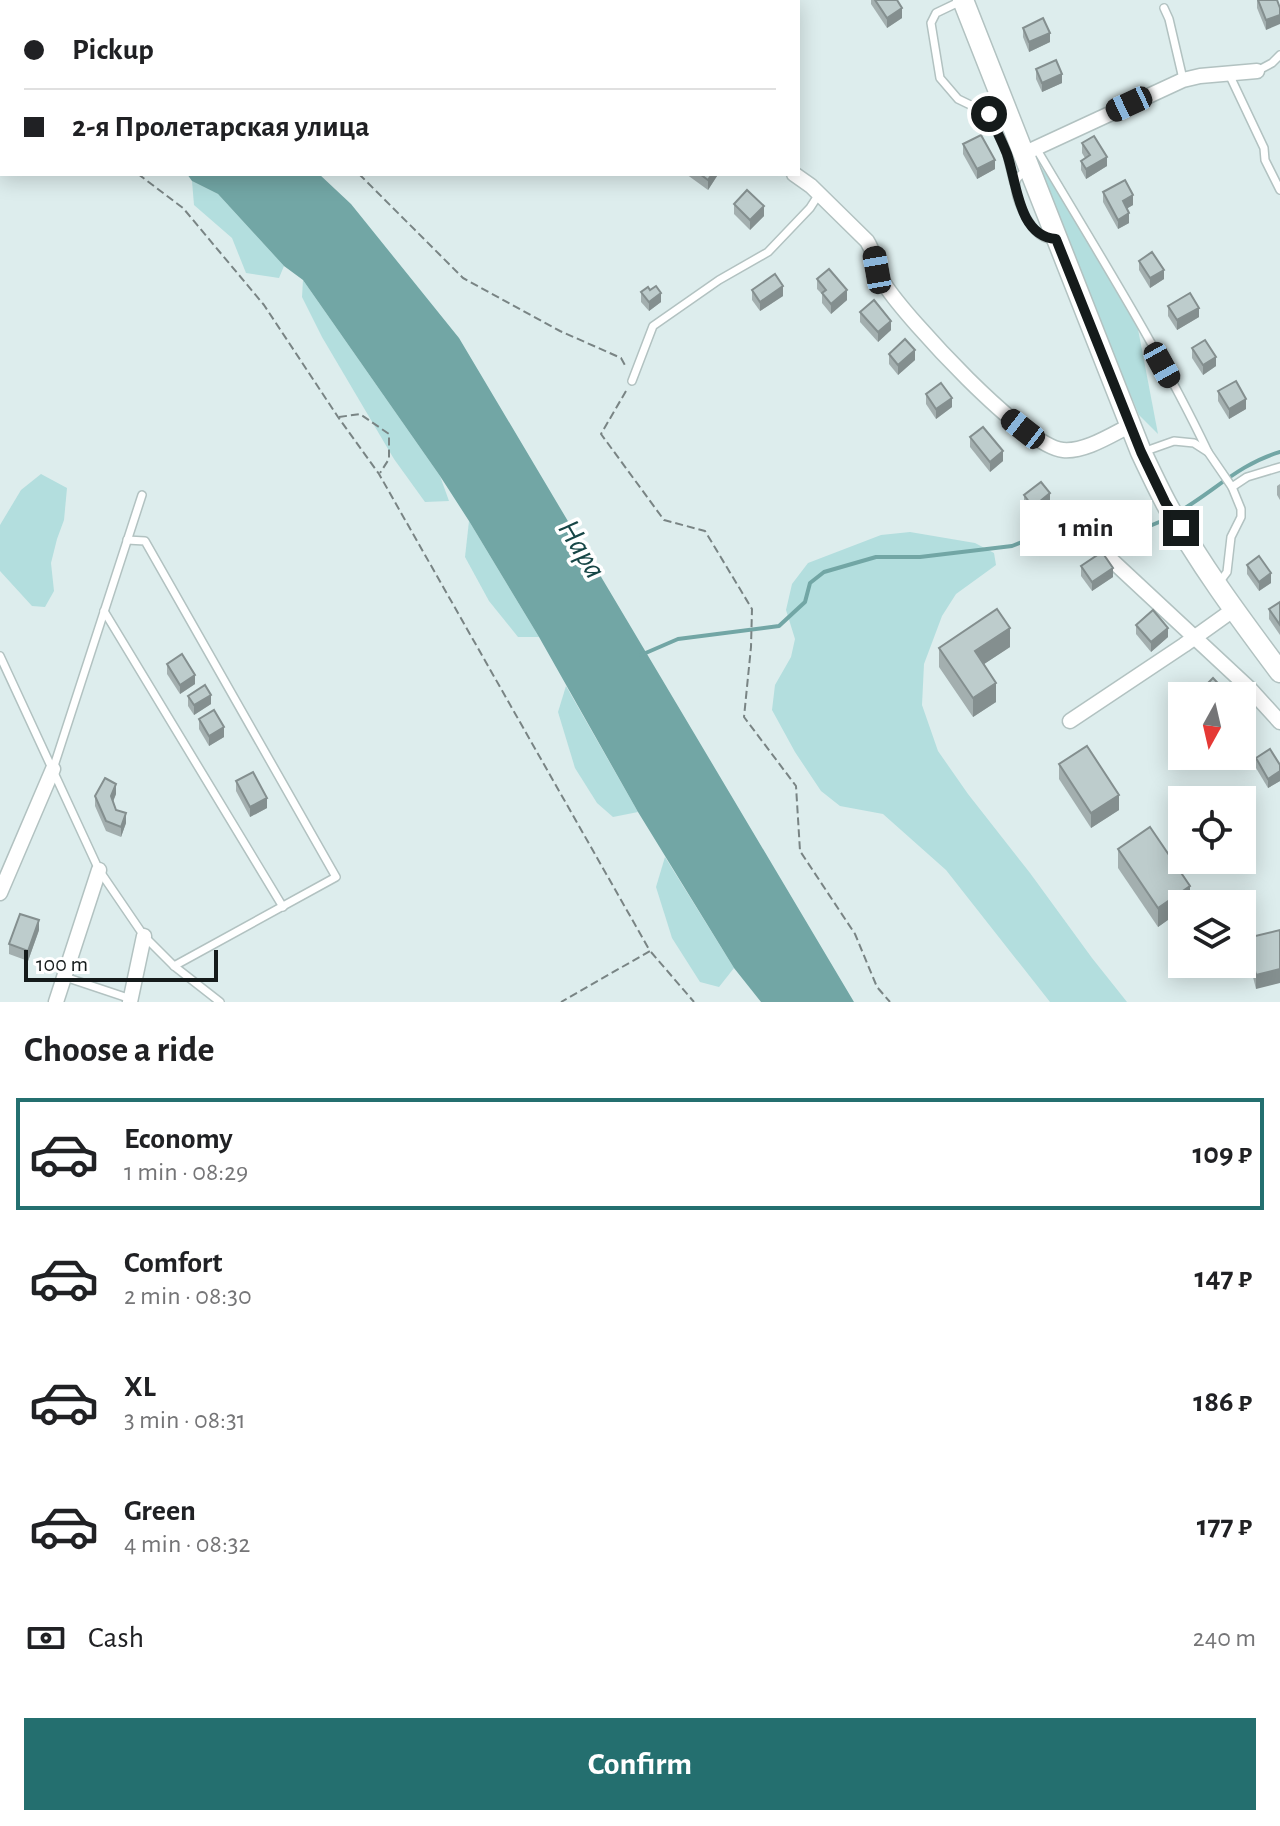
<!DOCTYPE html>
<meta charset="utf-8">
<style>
:root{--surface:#fff;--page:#f2f2f2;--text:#202124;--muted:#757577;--line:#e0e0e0;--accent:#246f6f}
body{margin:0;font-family:"Alegreya Sans",sans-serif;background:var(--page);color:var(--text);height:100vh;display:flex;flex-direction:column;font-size:30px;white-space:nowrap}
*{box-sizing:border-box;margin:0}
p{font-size:26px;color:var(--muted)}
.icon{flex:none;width:44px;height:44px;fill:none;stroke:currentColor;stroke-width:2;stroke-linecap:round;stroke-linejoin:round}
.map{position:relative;height:1002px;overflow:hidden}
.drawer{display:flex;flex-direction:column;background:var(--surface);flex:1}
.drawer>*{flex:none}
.banner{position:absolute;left:0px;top:0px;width:800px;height:176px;box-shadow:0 4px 20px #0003;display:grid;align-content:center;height:176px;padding:0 24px;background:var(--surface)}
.needle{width:52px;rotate:188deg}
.buttons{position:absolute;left:1168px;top:682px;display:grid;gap:16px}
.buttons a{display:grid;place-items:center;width:88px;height:88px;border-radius:0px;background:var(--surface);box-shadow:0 4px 20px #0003;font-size:40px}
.scale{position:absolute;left:24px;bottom:20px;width:194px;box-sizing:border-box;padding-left:8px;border:4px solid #151b1b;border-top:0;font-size:22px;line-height:28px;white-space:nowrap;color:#151b1b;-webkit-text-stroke:6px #fff;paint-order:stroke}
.end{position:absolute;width:36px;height:36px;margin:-18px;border:10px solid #151b1b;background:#fff;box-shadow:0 0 0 4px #fff}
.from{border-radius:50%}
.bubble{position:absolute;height:56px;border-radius:0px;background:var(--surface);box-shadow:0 4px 20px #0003;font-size:26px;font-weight:600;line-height:56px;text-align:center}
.car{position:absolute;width:24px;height:48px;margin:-24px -12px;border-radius:10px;box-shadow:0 0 6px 2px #0007;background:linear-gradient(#222 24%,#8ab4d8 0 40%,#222 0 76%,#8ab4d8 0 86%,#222 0)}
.banner b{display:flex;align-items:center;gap:28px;height:76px;font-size:30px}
.banner b+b{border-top:2px solid var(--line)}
.banner i{width:20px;height:20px;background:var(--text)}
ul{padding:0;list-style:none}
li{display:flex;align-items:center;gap:24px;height:112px;margin:0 16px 12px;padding:0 8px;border:4px solid transparent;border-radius:0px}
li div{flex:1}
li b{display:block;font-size:30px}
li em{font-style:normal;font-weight:600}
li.selected{border-color:var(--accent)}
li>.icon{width:72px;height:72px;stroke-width:1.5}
h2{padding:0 24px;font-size:36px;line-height:96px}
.pay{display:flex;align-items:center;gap:20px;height:88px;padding:0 24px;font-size:30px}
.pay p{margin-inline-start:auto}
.primary-button{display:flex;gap:16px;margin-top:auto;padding:16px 24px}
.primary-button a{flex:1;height:92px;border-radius:0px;background:var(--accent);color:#fff;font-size:32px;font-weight:600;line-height:92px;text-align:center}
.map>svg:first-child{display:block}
</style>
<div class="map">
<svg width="1280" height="1002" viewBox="0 0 1280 1002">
<rect width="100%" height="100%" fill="#ddeded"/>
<g fill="#b3dede">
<path d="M1038,163L1074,213L1138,329L1158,434L1139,415L1080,274Z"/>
<path d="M192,181L218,194L284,266L279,278L246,273L232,238L194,205Z"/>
<path d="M303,280L440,476L449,501L425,502L394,459L322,337L302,297Z"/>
<path d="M41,474L67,488L64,520L57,539L51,563L54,591L45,607L32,606L0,571V525L21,490Z"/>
<path d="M469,521L539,637H518L489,601L465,557Z"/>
<path d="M910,532L975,543L994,553L996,565L956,594L942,616L924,664L922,705L938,751L968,794L1030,873L1092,958L1127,1002H1050L946,870L883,814L840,806L821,791L795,752L772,710L775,685L791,657L795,639L786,610L792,584L808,563L881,535Z"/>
<path d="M566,686L638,812L613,817L597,803L575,768L558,712Z"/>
<path d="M665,857L734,968L719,987L700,982L672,938L656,887Z"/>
</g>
<path fill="#72a6a5" d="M187,174H319L351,204L459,338L854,1002H761L734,968L638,812L539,637L469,521L440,476L303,280L284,266L218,194L192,181Z"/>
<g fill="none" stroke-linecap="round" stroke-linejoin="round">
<g stroke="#72a6a5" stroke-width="4">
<path d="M1180,511C1214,491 1241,463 1280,452"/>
<path d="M641,655L678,639L779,626L805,602L810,583L824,572L876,557H920L1012,546L1053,530L1079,516L1096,517L1123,523L1143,526L1152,525L1169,518"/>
</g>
<defs>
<g id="service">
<path d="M961,1L936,13L931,23L940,78L958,99L989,114L1007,115"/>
<path d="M501,2L502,0"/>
<path d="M1164,8L1169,19L1183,79"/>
<path d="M1257,71L1272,63L1280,55"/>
<path d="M1229,74L1264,148L1265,160L1280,190"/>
<path d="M989,114L1007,154L1014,183"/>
<path d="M1036,148C1095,248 1158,347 1208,452"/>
<path d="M1026,170C1025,171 1018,177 1017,179C1010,192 1030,230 1042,236C1046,239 1049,239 1054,239"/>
<path d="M632,381L653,326L719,280L768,252L810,208L819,194"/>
<path d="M1143,452L1174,441L1194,443L1208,452L1232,487L1241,509V517L1231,537L1227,572L1218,584"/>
<path d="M1232,487L1247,477L1280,467"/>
<path d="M127,540L145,541L336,877L174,966"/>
<path d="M104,611L283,907"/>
<path d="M0,656L99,870L144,936L174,966L220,1002"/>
<path d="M53,769L142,495"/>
<path d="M65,977L131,999"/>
</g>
<g id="minor">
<path d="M460,0L467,2"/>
<path d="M674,2L678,0"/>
<path d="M1023,154L1183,80L1200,76L1257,71"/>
<path d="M794,174L811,186L867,241C876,255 876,271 885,285C907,319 1025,447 1063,450C1085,452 1111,435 1131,425"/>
<path d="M1105,554L1250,689L1280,722"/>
<path d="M1070,721L1184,645L1233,610"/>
<path d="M0,893L53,769"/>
<path d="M56,1002L99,870"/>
<path d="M130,1002L144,936"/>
</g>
<path id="secondary" d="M963,0L1141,452C1149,469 1157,486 1166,503C1198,562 1239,617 1280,672"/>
</defs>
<use href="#service" stroke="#b2c2c1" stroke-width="10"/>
<use href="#minor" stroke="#b2c2c1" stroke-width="17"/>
<use href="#secondary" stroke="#b2c2c1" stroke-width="23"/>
<g stroke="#798484" stroke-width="2" stroke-dasharray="8 4" stroke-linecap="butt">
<path d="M204,0L206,2"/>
<path d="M0,70L2,72"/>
<path d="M138,174L183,208L264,305L338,417L379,474L650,951L561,1002"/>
<path d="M359,174L463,278L560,331L621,358L626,367"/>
<path d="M626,391L601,434L664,520L705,531L752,609L751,647L744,717L796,786L800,851L855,934L877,987L890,1002"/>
<path d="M339,417L360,414L389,434V459L380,473"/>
<path d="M651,952L694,1002"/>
</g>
<use href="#service" stroke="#fff" stroke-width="7"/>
<use href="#minor" stroke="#fff" stroke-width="14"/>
<use href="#secondary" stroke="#fff" stroke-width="20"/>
</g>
<g fill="#a3afaf">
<path d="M871,0H897L902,18L887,28L871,4Z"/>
<path d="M1257,0H1277L1266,30L1257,8Z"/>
<path d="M1023,28L1050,42L1029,52L1023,37Z"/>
<path d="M1036,69L1062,83L1042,92L1036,79Z"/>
<path d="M1082,143L1107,166L1086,179L1081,170V161L1085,158L1082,153Z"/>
<path d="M963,144L995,169L977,179L963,154Z"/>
<path d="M686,174H717V176L708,190Z"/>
<path d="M1103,192L1133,205L1127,208L1129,223L1118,229L1103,202Z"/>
<path d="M734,204L764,216L750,230L734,214Z"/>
<path d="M1139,261L1164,279L1150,288L1139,270Z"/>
<path d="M817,279L847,300L831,314L822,303V294L817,289Z"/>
<path d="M752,290L783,296L760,311L752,300Z"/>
<path d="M641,292L661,302L649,311L641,302Z"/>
<path d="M1168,306L1199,317L1177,330L1168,316Z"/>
<path d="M860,312L891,330L878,342L860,322Z"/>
<path d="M1192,348L1216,366L1203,375L1192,358Z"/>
<path d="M889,354L915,360L898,375L889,364Z"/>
<path d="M1218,391L1246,409L1229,419L1218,401Z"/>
<path d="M926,394L952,407L936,419L926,404Z"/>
<path d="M970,437L1003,461L990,472L970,447Z"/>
<path d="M1280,484V500L1277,495V486Z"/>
<path d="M1024,495L1050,502L1033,516L1024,505Z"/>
<path d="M1247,565L1271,583L1259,591L1247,574Z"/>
<path d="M1081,566L1113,577L1092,591L1081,576Z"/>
<path d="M1280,602V635L1269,619V609Z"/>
<path d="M1136,625L1168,637L1151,652L1136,634Z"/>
<path d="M1010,647L984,664L996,702L973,717L939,667V648Z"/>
<path d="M167,664L195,684L180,694L167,674Z"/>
<path d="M188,696L211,704L194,715L188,706Z"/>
<path d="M199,719L224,737L209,746L199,729Z"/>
<path d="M1256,758L1280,765V781L1268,788L1256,768Z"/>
<path d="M1059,764L1119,810L1091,828L1059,779Z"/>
<path d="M236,781L267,808L250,817L236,791Z"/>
<path d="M116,794L113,802L116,810L126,823L121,837L106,831L95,806V796Z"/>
<path d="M1118,849L1190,904L1158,927L1118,868Z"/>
<path d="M39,930L28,961L9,954V944Z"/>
<path d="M1280,930L1256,989L1247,953V938Z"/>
</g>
<g fill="#848f8f">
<path d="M902,8V18L887,28V18Z"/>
<path d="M1280,15V24L1266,30V20Z"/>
<path d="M1050,33V42L1029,52V42Z"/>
<path d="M1062,74V83L1042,92V83Z"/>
<path d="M1107,157V166L1086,179V169Z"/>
<path d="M995,160V169L977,179V169Z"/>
<path d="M712,174H717V176L708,190V180Z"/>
<path d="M1133,195V205L1123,211V201Z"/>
<path d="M764,206V216L750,230V220Z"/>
<path d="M1129,213V223L1118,229V220Z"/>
<path d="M1164,270V279L1150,288V278Z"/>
<path d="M783,286V296L760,311V302Z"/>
<path d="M847,290V300L831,314V304Z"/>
<path d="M661,293V302L649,311V302Z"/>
<path d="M1199,308V317L1177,330V320Z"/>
<path d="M891,321V330L878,342V332Z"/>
<path d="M915,350V360L898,375V365Z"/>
<path d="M1216,357V366L1203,375V365Z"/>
<path d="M952,398V407L936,419V409Z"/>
<path d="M1246,399V409L1229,419V409Z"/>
<path d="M1003,451V461L990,472V462Z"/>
<path d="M1050,493V502L1033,516V507Z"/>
<path d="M1113,568V577L1092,591V582Z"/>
<path d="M1271,573V583L1259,591V582Z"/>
<path d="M1010,628V647L975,670V651Z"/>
<path d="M1168,628V637L1151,652V642Z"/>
<path d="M195,675V684L180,694V685Z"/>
<path d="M996,683V702L973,717V698Z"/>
<path d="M211,695V704L194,715V705Z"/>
<path d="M224,727V737L209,746V736Z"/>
<path d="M1253,731V741L1242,749V739Z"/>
<path d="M1280,771V781L1268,788V779Z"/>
<path d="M116,784V794L111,806V796Z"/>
<path d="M1119,795V810L1091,828V813Z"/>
<path d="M267,798V808L250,817V807Z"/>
<path d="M126,813V823L121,837V827Z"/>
<path d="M1190,886V904H1182V910L1158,927V908Z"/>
<path d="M39,920V930L28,961V951Z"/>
<path d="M1280,969V983L1256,989V975Z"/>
</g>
<g fill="#bdcccc" stroke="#848f8f" stroke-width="2">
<path d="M300,0H311L314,2H299Z"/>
<path d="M394,0H418L420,2H396Z"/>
<path d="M875,0H897L902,8L887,18Z"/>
<path d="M1258,0H1277L1280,8V15L1266,20Z"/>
<path d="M1043,18L1050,33L1029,42L1023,28Z"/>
<path d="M1056,60L1062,74L1042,83L1036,69Z"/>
<path d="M981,135L995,160L977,169L963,144Z"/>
<path d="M1094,136L1107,157L1086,169L1081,161L1090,155L1082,143Z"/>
<path d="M700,174H712L708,180Z"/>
<path d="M1125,180L1133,195L1123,201L1129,213L1118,220L1103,192Z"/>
<path d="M747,190L764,206L750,220L734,204Z"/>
<path d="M1152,252L1164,270L1150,278L1139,261Z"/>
<path d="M829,269L847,290L831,304L822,293L826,290L817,279Z"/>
<path d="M775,274L783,286L760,302L752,290Z"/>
<path d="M656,286L661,293L649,302L641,292L648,287L650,290Z"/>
<path d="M1190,293L1199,308L1177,320L1168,306Z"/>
<path d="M874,300L891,321L878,332L860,312Z"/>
<path d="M905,339L915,350L898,365L889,354Z"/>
<path d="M1205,340L1216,357L1203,365L1192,348Z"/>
<path d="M1236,381L1246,399L1229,409L1218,391Z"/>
<path d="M941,383L952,398L936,409L926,394Z"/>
<path d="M983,427L1003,451L990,462L970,437Z"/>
<path d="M1041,482L1050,493L1033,507L1024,495Z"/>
<path d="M1102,552L1113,568L1092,582L1081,566Z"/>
<path d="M1259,556L1271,573L1259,582L1247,565Z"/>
<path d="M1280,602V625L1269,609Z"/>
<path d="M997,609L1010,628L975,651L996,683L973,698L939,648Z"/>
<path d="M1153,610L1168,628L1151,642L1136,625Z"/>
<path d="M182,654L195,675L180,685L167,664Z"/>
<path d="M1213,678L1229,695L1228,696H1205L1200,691Z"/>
<path d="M205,685L211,695L194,705L188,696Z"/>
<path d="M214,710L224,727L209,736L199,719Z"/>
<path d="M1242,716L1253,731L1242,739Z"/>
<path d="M1087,746L1119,795L1091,813L1059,764Z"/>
<path d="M1270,749L1280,765V771L1268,779L1256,758Z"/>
<path d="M253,772L267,798L250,807L236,781Z"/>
<path d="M105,778L116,784L111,796L116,810L126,813L121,827L106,821L95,796Z"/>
<path d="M1150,827L1190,886L1158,908L1118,849Z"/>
<path d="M20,914L39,920L28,951L9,944Z"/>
<path d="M1280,930V969L1256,975L1247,938Z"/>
</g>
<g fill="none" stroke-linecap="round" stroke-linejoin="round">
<path stroke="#151b1b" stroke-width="10" d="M989,114C995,128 1002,141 1007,154C1017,183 1018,236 1056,239L1141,452L1165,502L1181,528"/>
</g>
<g text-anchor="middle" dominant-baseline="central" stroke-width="7" stroke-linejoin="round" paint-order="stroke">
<g font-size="32" font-style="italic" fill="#164646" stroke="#fff">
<text transform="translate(582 549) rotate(59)">Нара</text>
</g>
</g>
</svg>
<div class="buttons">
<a><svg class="needle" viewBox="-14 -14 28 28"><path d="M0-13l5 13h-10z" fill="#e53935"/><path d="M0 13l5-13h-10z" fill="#757577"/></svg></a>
<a><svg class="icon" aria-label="locate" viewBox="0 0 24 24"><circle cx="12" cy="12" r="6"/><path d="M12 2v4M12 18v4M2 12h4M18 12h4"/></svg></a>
<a><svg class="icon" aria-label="layers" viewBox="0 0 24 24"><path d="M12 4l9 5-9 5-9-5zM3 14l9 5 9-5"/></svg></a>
</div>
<div class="scale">100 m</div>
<i class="end from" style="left:989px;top:114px"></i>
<i class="end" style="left:1181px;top:528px"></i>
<div class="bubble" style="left:1020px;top:500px;width:132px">1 min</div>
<i class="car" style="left:1129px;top:104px;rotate:245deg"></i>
<i class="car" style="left:877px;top:270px;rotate:350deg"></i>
<i class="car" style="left:1162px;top:365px;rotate:151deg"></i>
<i class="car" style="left:1023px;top:429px;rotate:308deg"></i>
<div class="banner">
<b><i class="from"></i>Pickup</b>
<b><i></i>2-я Пролетарская улица</b>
</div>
</div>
<section class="drawer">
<h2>Choose a ride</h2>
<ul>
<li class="selected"><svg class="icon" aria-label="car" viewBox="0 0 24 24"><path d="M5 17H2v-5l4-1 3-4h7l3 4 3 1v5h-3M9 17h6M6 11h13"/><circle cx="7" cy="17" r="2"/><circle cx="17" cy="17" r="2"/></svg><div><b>Economy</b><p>1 min · 08:29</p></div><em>109 ₽</em></li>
<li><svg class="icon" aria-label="car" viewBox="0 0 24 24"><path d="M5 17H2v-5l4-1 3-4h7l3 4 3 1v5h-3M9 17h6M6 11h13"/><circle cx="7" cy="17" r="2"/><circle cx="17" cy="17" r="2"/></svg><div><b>Comfort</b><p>2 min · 08:30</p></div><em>147 ₽</em></li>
<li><svg class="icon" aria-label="car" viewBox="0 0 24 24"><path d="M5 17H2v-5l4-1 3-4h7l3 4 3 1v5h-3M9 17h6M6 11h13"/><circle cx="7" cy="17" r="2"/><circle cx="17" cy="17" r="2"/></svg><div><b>XL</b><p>3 min · 08:31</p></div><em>186 ₽</em></li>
<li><svg class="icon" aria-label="car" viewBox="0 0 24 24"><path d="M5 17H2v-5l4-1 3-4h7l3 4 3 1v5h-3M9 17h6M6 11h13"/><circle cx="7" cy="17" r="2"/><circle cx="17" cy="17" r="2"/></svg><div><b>Green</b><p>4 min · 08:32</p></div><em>177 ₽</em></li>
</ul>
<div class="pay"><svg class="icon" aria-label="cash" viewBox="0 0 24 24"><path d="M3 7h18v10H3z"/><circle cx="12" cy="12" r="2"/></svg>Cash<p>240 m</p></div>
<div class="primary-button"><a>Confirm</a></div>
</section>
